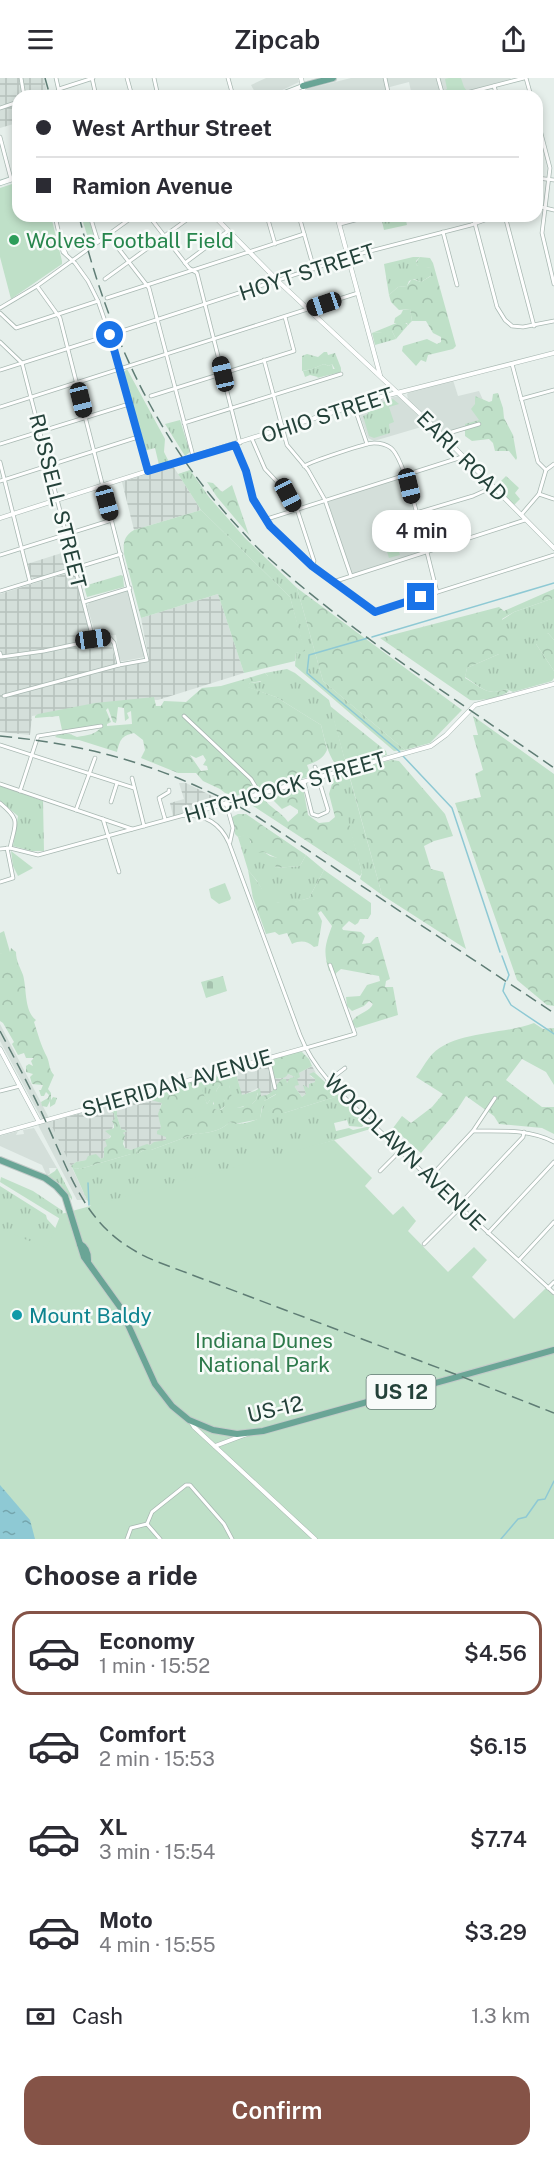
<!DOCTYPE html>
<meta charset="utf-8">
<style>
:root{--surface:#fff;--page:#f2f2f3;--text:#2b2b33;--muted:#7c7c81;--line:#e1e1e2;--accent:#855347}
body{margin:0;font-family:"Public Sans",sans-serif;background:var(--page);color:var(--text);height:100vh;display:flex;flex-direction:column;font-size:22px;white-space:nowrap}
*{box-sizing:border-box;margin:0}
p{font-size:20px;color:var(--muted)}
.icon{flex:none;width:33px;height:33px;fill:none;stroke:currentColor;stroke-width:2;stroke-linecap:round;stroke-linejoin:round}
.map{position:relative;height:1461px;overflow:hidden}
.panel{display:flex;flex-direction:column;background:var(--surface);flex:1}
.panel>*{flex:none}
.top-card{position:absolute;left:12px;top:12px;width:531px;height:132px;border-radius:18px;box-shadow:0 3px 9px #0003;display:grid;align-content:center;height:132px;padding:0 24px;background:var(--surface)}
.end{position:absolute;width:27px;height:27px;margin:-14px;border:8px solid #1a73e8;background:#fff;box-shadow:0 0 0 3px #fff}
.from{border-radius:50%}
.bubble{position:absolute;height:42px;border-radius:18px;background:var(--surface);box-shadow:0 3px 9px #0003;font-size:20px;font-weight:600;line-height:42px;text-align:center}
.car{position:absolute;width:18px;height:36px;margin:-18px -9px;border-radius:8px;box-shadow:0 0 4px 2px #0007;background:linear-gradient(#222 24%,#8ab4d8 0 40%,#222 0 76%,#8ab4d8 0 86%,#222 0)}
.top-card b{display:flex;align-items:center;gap:21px;height:57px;font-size:22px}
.top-card b+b{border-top:2px solid var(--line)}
.top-card i{width:15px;height:15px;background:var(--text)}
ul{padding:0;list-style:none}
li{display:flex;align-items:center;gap:18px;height:84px;margin:0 12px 9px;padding:0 12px;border:3px solid transparent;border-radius:18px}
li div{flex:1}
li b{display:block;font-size:22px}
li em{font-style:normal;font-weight:600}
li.active{border-color:var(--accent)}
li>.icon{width:54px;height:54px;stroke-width:1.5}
h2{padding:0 24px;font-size:27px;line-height:72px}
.pay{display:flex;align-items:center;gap:15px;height:66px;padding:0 24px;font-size:22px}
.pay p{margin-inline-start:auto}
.primary-button{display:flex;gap:12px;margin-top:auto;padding:12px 24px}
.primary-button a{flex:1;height:69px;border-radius:18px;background:var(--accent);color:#fff;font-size:24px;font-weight:600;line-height:69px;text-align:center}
header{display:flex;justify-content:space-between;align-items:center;height:78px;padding:0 24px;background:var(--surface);font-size:27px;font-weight:600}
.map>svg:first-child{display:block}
</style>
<header><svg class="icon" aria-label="menu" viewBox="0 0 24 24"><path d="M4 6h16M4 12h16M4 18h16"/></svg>Zipcab<svg class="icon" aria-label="share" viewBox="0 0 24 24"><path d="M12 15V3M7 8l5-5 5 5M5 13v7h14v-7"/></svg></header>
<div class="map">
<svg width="554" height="1461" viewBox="0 0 554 1461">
<defs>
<pattern id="industrial-grid" width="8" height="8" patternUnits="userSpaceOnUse" patternTransform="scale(1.5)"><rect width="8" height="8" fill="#d4dfda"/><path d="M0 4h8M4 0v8" fill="none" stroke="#b6c1bc"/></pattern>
<pattern id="grass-tufts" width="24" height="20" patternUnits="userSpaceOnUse" patternTransform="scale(1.5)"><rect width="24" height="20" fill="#bfe0c8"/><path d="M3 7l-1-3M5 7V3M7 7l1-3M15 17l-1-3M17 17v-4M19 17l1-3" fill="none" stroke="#a4c1ad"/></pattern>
<pattern id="forest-crowns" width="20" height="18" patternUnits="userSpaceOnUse" patternTransform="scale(1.5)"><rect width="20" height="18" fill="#bfe0c8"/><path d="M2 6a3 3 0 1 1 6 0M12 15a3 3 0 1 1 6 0" fill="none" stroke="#a4c1ad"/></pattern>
<pattern id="cemetery-stones" width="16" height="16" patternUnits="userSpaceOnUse" patternTransform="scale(1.5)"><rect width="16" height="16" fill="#bfe0c8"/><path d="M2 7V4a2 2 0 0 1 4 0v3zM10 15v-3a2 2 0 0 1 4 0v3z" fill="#a4c1ad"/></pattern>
<pattern id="water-ripples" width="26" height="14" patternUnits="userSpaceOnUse" patternTransform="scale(1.5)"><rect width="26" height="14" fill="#8ec9d4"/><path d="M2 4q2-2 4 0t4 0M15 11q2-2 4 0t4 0" fill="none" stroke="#74a5ad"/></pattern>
</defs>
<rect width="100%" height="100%" fill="#e6efeb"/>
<g fill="#d4dfda">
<path d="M266,0H298L299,4L270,18H257L251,7Z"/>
<path d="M351,0H510L511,1L448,18H412L409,4L386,10L387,18H308L307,11Z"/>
<path d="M453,302L458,318L479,313L492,342L443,356L408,322L407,316L410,314Z"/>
<path d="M398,318L428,347L374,363L368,360L357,329Z"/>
<path d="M399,400H403L406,404L424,473L352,496L328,424Z"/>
<path d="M127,513L145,579L124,583H121L119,579L116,557L96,558L87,528L90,524Z"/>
<path d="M0,946L48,1038L87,1122H77L38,1047L44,1045L0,963Z"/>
<path d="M34,1050L57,1090H49L50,1095L47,1098L42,1087L0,1068V1058L18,1053L16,1057L24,1056L23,1052Z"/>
</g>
<g fill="url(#industrial-grid)">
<path d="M0,0H44L48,18H18V48L17,45L0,50Z"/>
<path d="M173,388L201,432L134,452L122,404Z"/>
<path d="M68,473L73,489L35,501L31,499L27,486Z"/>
<path d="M74,493L92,563H111L116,586L119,588L149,582L141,540L218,516L244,595L158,622L139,621L32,638L30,657L0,654V516Z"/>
<path d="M179,705H186L224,724L173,738L170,725L184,721Z"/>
<path d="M270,981L275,1000L280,1001L288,996L295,999L287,1005L285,1002L280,1003L276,1012L264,1018L261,1019L258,1010L242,1018L235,992Z"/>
<path d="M312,988L316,995L314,994L310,998L315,1001V1004L309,1006V1011L304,1008L306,1016L302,1019L294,1008L296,999L299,995Z"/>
<path d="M153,1014L156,1022L162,1024L160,1030L161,1056L167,1058L166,1062L131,1072L125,1070L123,1055L127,1053L121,1051L117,1038V1029L113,1025Z"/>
<path d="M109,1027V1032L114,1035L115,1041L104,1079L101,1081L94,1078L86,1082L76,1084L71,1088L50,1044Z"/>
</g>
<g fill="url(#grass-tufts)">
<path d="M449,0H461L464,9L467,13L445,17L443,13L447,11L445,1Z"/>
<path d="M81,138L88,139L95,161L90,166Z"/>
<path d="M405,138L407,147L384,152L381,139Z"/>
<path d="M413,179H420L416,183V187L431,190L432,197L421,204L414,201L409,203L407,208L398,209L389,217L384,186Z"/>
<path d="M410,231L412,243L408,247L407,245H394L395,240L401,236L403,232Z"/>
<path d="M392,253L396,261L375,267L372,255Z"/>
<path d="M324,286L329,288L332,286L333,291L341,290V294L317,300L318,299L310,297L305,299L303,293L312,291Z"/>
<path d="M127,291L165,361L164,374L169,384L159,387L155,370L144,373L123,295Z"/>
<path d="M393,321L399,326L389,329L394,344L389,346L390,355L374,360L369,358L363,338L368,336L366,329Z"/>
<path d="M180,342L190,374L185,378L165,346Z"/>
<path d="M190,392L209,419L245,460L297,510L323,603L405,672L394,673L295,588L296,575L304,572L290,519L201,432L178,396Z"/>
<path d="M506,398L519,410L515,415L520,421L514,427L496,408Z"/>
<path d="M121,497L123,498L124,509L87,519L84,508Z"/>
<path d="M554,520V562L548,555L536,566L554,593V600L552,603L513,614L506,611C488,619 481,609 465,599L467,590L499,576L498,566L502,542L514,534Z"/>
<path d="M287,591L295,595L329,622L347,690L340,692C328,679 325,663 321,647L276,619L247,609L250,605L260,604L268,598L265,595Z"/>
<path d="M351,694L349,697L382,817L360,801L362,795L336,701L334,699Z"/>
<path d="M0,708L43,723L44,773H32L13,768L18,738L0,723Z"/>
<path d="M247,756L250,760V764L260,774H264L270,778L278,780L275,790L300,788L306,777L324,792L309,820L288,826L272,824L265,817L257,803L248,792L238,759Z"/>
<path d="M11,773L33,790L18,798L13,788Z"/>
<path d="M4,853L10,874L0,876V855Z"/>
<path d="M235,992L242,1017L255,1013L258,1014L256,1022L252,1026L233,1031L229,1007L221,996Z"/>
<path d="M213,999L216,1008L220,1007L216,1013L225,1023V1028L220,1032L214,1031V1022H210L207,1026L197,1002Z"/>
<path d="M326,1005L366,1044L362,1049L349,1048L347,1042L334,1045L336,1053L349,1050L353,1052L371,1048L377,1058L370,1052H367L95,1135L87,1122L73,1091L83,1090L131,1076V1072L136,1070L137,1076L144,1072H151L197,1055C208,1056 222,1052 230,1044C239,1048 251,1044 260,1040L264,1023L277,1016L274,1030L268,1034L284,1035L335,1019Z"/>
<path d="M57,1090L72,1119V1122L60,1106L47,1098L55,1093Z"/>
<path d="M1,1099L33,1113L63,1133L62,1142L0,1104Z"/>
<path d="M0,1108L46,1137L47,1141L59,1154L76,1182L0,1153Z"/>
</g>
<g fill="url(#forest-crowns)" fill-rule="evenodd">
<path d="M420,179L430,180L433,185L456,268L453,271L428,277L426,284L421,282L416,288L402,273L403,268L427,261L437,266L441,264V259L433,255L426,243H412L410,231L399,232L391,224L389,217L398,209L407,208L412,201L421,204L431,198V190L420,189L415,186Z"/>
<path d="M399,244H404L408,247L396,261L392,253L387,256L382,254L372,255Z"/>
<path d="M324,274H327L328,277L335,275L341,290L336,293L332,286L329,288L324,286L312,291L302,293V278L307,276L318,279Z"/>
<path d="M498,315L503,330L504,340L513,357L517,380L516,382L509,373H495L493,365L489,361L472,363L465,358V346L479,342L471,331L475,326V318L489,324L492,323L493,316Z"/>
<path d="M207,404L213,405L222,414L232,407L249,457L217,419Z"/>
<path d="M201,432L290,519L305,573L296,575L295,583L244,595L218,516L141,540L124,476C123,464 124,458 134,452Z"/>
<path d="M297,510L462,632L430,665L405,672L323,603Z"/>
<path d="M554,511V520L514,534L502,541L512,562L499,566V576L467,590L465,600C481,609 488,619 506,611L509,613C500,620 482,623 470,622L380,560L499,529L504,533Z"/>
<path d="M548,555L554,562V593L536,566V561Z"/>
<path d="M265,595L268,598V602L250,605L248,609L276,619L321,647L327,672C323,681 316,684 307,687L311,698L280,707L266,708L236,718L225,715L220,711L203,703L196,695H178L141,680L145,672L143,662L134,655C121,658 120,662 117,674L79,662L64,661L55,659L58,656H70L77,659C87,657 96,657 102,648L62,652L59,638L35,640V638L38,636L95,625L154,619L156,628H161L164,623L186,624L202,610L221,608ZM118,629L124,630L125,643L129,640L127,635L131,633L132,646L107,648V646L111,644L106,632L108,630L113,644L116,645ZM190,677L196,680L203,677L206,682L203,687L207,688L208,692L201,693Z"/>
<path d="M330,628L386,673L387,677L347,690Z"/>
<path d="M473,638L554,696V928L547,927L517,902L455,725L481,719L475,696L483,692L473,657H478Z"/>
<path d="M392,682L399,683L445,736L453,758L434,763L424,768L431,791L443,794L466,871L382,817L349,696L378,685Z"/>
<path d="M334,699L338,703L362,795L360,798L250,726V722L263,719C269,730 282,734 288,744L298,735V732L290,727L282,731L269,718L300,708L303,709L308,737L319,745L329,744L335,739L329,716Z"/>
<path d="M238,736H246L306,777L300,788L275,790L277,780L264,774L255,775C250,769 252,762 247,757L238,759L235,756L232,739Z"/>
<path d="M248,792C273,821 265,832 309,820L324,792L371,825V836L368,841H360L358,845L355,847L349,843L342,850L343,852L361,854L365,858L362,866L370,865L376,859H378L390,901L386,903L385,909H393L398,937L356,950L352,944C356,935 369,935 373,926L369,923L364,928L352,933L347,928L346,919L360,918L367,907L380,903L379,898L341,891L335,896L329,893C323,873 325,867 332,848L321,833L318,835L322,843L318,868L314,869C307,863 301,862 292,866L287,855L279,857L275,854L266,856L253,820Z"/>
<path d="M11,870L16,874C16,883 20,889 23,897C27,911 24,933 36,942L34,944C38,956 41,968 47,979C50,986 49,992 54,997L48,1011L51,1015V1022L53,1019L57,1020L55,1026L50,1029V1023L47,1029L42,1028L41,1024L48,1020L49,1017L46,1014L44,1018H41L39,1012H41L43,1007L32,1006L30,999L33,996L26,994V988L29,986L33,988L31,983L34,980H26L24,975L18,977L12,966L14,964L3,945L0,943V876L5,873L10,874Z"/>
<path d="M534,945L543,951L554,950V1007L546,994L522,981L506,1002L542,1029H554V1056L542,1050L499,1046L494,1038L466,1018L455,1035L421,1075L393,1050L402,1038L411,1045L432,1029L443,1016L416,999C421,993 424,986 429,980C450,952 505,957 534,945Z"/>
<path d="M297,973L302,974L309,981L312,988L299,995L300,999L297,1001L299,1007L294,1008L302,1019L306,1016L303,1007L309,1010V1006L315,1004V1001L309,996L314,994L326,1005L335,1019L284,1035L269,1037L268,1033L274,1030L273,1026L276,1016L264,1023L265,1027L262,1029L260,1041L235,1046L230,1044C222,1052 208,1056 197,1055L151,1072H144L137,1076L136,1070L147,1066L150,1067L154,1064L166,1062V1059L157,1056V1053L161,1050L158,1036L162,1025L151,1022L149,1017L153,1014L197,1002L202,1005L201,1008L207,1026L210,1022L215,1021L213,1026L216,1028L214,1031L221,1032L225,1028V1023L218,1018L216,1013L220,1007L213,1011L210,1008L215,1003L213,999L217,998L220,1001L221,996L230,1001L229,1006L234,1030L243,1029L246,1026H252L256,1022L258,1015L255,1013L260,1010L261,1018C274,1017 274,1008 282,1001H286L287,1005L290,1000L295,999L288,996C285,1001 280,1001 275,1000L270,981Z"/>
<path d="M113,1025L117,1029V1038L121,1051L127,1053L123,1055L125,1057L123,1066L125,1070L131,1072V1076L83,1090L73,1091L71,1088L76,1084L86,1082L88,1078L96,1076L101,1081L104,1079V1070L107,1068L105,1062L110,1060L111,1058L105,1053L114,1050V1046L112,1043L115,1041L114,1035L109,1033V1027Z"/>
</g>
<path fill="url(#cemetery-stones)" d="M223,898L227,913L206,920L201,904Z"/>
<g fill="#bfe0c8">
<path d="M18,104V138H51L62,183V186L11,221L0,179V110Z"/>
<path d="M391,448L400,477L389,480L380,451Z"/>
<path d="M225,805L231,820L230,822L219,826L211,820L209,811Z"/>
<path d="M334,1062L372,1100L365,1108L393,1137L403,1128L416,1143L408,1153L448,1194L474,1169L487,1182L472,1199L514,1241L546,1210L554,1218V1461H0V1151L47,1170L61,1136Z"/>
</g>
<path fill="url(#water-ripples)" d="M0,1407L30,1442L35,1461H0Z"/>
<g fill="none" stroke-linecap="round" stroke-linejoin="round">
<g stroke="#8ec9d4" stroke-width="1.5">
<path d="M372,559L554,505"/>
<path d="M368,560L309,577L307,595L400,674"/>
<path d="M403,678L452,730L500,874"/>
<path d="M502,878L509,897L507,902"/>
<path d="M505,905L503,913L511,927L554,956"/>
<path d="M88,1105L89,1127"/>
<path d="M501,1461L518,1441L526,1439L538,1422L545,1421L554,1403"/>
</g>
<defs>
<g id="minor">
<path d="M21,0L24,18"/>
<path d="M56,0L60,18"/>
<path d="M92,0L96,18"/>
<path d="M127,0L132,18"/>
<path d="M154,0L158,18"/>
<path d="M228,0L233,18"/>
<path d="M385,0L389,18"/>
<path d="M438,0L443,18"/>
<path d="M526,0L531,18"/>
<path d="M494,8L497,18"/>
<path d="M59,11L93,0"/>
<path d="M455,18L524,0"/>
<path d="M0,30L18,24"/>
<path d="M537,40L550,90L542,155L554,206"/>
<path d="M0,59L11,101"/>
<path d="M537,100L554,102"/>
<path d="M537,128L554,132"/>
<path d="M55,138L63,174L75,185L88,203L98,223L115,272L148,393"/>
<path d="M90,138L98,164"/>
<path d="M149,138L189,190L197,195L240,365"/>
<path d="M267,138L275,166"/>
<path d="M299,138L314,191"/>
<path d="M473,138L497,229L505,242L512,248L523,249L554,243"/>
<path d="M505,138L534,248"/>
<path d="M340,146L370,138"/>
<path d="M443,154L457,207"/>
<path d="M108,157L149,210L193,378"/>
<path d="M61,164L66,176"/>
<path d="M185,185L228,153"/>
<path d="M105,201L192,138"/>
<path d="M107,220L304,156"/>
<path d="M0,230L37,208L134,138"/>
<path d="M0,235L16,250L98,223"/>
<path d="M119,254L355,177L471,147L496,138"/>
<path d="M0,264L22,285L93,561"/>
<path d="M264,282L287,367L308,392L325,422L351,498"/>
<path d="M512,286L538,384L546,392L539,416L521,437"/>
<path d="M0,292L110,257"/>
<path d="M151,318L294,273L285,239"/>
<path d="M521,321L554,312"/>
<path d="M354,328L367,366"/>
<path d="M0,329L358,215"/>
<path d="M184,345L341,296"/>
<path d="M442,357L479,346"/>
<path d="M252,361L265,391L283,410L297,431L314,483L312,488"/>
<path d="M0,366L129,326"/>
<path d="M235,367L246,393L253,421L270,448L312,488L375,534L554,477"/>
<path d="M0,384L30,504"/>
<path d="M304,388C313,383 366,365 374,365C380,365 387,367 391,370C407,382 430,489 437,514"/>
<path d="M546,392L554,386"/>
<path d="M0,403L138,359"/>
<path d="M539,416L554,421"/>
<path d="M416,435L473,418L493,409"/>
<path d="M267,441L462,379"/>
<path d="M0,477L112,442"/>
<path d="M334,506L336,503L525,442"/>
<path d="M0,513L121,476"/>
<path d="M84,524L130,510"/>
<path d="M0,575L1,579L44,573L109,559L114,565L119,587"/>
<path d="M4,618L119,587L147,582L60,240L37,208"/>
<path d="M184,638L251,701L260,716"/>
<path d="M0,667L134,710"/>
<path d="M132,700L144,748"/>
<path d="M304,704L312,736L318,738L327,734L328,732L315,689"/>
<path d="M0,706L132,751"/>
<path d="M20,713L38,658L101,648"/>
<path d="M111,724L117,705"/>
<path d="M0,725C22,743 15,745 10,770"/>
<path d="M226,725L233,750L230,764"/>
<path d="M76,732L95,680"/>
<path d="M103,741L119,794"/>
<path d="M165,741L159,720L169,714V712"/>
<path d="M0,771L10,770L38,777L184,737C206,737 220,745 229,765L300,957C316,998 352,1026 382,1055C438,1110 497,1162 554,1215"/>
<path d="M0,804L13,800L7,770"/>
<path d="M306,970L355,956L330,887"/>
<path d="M268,979L275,1010"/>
<path d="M328,1003L345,990"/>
<path d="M0,1013L20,1008"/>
<path d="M474,1053C501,1053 529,1051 554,1064"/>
<path d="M380,1093L400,1073"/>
<path d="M429,1100L473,1053L495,1020"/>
<path d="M459,1127L523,1059L524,1054"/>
<path d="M488,1155L554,1084"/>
<path d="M424,1166L461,1129"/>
<path d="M519,1182L554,1144"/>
<path d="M548,1210L554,1204"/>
<path d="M147,1446L152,1434L186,1407H190L224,1446L232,1461"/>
<path d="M147,1446L160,1461"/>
<path d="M127,1461L131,1450L147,1446"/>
</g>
<g id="tertiary">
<path d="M301,0L305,18"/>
<path d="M214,138L279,204L431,346L554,470"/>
<path d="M337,138L380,297"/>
<path d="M0,440L381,319L554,275"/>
<path d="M184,737L431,668L446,657L475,627L554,606"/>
<path d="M0,971L39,1044"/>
<path d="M0,1055L305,970"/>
<path d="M190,1342L194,1349L315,1461"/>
<path d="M215,1368L247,1356"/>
</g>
<g id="secondary">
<path d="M277,18L303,8"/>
<path d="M0,105L18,99"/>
</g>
<g id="primary">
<path d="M303,8L333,0"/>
<path d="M0,1082L45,1100L56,1108L65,1118L84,1179L120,1229L155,1306L172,1328L189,1342L213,1352L237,1356L263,1353L554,1272"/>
<path d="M80,1166C86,1169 88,1176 88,1182"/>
</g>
</defs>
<use href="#minor" stroke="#a8b8b2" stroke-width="4.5"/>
<use href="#tertiary" stroke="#a8b8b2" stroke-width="5"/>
<use href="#secondary" stroke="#a4bbb3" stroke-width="6"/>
<use href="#primary" stroke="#c2cac8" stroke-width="8"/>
<use href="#minor" stroke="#fff" stroke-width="3"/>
<use href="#tertiary" stroke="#fff" stroke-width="4"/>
<use href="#secondary" stroke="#fff" stroke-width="4.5"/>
<use href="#primary" stroke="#6aa596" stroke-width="6"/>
<g stroke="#5f7d75" stroke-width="1.5" stroke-dasharray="12 6" stroke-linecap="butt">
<path d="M45,0L50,18"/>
<path d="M79,138C106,249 152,353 229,439C240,451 251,464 263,475C352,556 456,621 554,690"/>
<path d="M0,658C96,667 172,691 256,738L554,935"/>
<path d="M0,953C16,983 32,1013 46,1044C75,1107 88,1156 158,1184L460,1298L554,1335"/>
</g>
</g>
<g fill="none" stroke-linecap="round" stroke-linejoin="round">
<path stroke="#1a73e8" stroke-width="8" d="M110,257L148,393L235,367L246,393L253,421L270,448L312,488L375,534L421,519"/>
</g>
<circle fill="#2e9e5b" stroke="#f7fbf9" stroke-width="2" cx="14" cy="162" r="6"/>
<circle fill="#0f9aa8" stroke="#f7fbf9" stroke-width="2" cx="17" cy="1237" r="6"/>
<g text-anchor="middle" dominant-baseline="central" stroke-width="5" stroke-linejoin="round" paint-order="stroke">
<rect fill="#f7fbf9" stroke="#637a73" stroke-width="1.5" x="366.5" y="1297" width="69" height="34" rx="4.5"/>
<g font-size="20" font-weight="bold" fill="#24423a">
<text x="401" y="1314">US 12</text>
</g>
<g font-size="21" fill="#27864d" stroke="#f7fbf9" text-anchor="start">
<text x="26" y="162">Wolves Football Field</text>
</g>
<g font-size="21" fill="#24423a" stroke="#f7fbf9">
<text transform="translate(307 194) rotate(-18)">HOYT STREET</text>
<text transform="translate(327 337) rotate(-18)">OHIO STREET</text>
<text transform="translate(462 378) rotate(45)">EARL ROAD</text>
<text transform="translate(58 423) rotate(76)">RUSSELL STREET</text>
<text transform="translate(285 709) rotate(-16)">HITCHCOCK STREET</text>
<text transform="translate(177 1005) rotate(-16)">SHERIDAN AVENUE</text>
<text transform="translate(405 1074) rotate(44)">WOODLAWN AVENUE</text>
<text transform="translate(275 1331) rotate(-13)">US-12</text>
</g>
<g font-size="21" fill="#0d838f" stroke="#f7fbf9" text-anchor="start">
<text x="29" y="1237">Mount Baldy</text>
</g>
<g font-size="21" fill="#2d7a4b" stroke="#f7fbf9">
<text x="264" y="1262">Indiana Dunes<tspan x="264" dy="24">National Park</tspan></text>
</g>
</g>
</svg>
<i class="end from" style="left:110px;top:257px"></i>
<i class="end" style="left:421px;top:519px"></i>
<div class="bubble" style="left:372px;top:432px;width:99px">4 min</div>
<i class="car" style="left:324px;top:226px;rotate:251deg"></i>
<i class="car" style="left:223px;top:296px;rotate:347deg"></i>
<i class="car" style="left:81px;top:322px;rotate:166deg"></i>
<i class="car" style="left:409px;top:408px;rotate:166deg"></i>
<i class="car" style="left:288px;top:417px;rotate:152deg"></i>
<i class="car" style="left:107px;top:425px;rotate:165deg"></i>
<i class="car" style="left:93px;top:561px;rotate:82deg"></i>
<div class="top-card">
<b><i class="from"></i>West Arthur Street</b>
<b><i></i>Ramion Avenue</b>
</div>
</div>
<section class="panel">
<h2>Choose a ride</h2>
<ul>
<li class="active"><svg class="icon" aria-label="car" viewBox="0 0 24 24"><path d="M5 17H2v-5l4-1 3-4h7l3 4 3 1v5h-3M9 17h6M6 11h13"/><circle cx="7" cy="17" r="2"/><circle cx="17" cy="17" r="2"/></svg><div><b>Economy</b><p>1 min · 15:52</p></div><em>$4.56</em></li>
<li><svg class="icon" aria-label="car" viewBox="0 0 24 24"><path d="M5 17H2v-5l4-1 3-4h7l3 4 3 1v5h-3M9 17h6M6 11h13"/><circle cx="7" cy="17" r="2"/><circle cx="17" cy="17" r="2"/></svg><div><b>Comfort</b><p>2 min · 15:53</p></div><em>$6.15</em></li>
<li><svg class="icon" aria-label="car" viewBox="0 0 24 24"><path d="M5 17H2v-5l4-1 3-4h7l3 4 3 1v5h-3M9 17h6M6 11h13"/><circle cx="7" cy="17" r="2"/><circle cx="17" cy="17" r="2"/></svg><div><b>XL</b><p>3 min · 15:54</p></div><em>$7.74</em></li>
<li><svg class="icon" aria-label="car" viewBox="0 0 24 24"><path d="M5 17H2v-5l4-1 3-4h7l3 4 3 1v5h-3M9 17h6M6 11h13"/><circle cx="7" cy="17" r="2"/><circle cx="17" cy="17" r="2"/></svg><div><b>Moto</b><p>4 min · 15:55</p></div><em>$3.29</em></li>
</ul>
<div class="pay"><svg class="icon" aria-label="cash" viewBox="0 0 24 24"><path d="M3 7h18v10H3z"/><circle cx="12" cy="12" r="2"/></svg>Cash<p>1.3 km</p></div>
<div class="primary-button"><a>Confirm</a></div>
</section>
